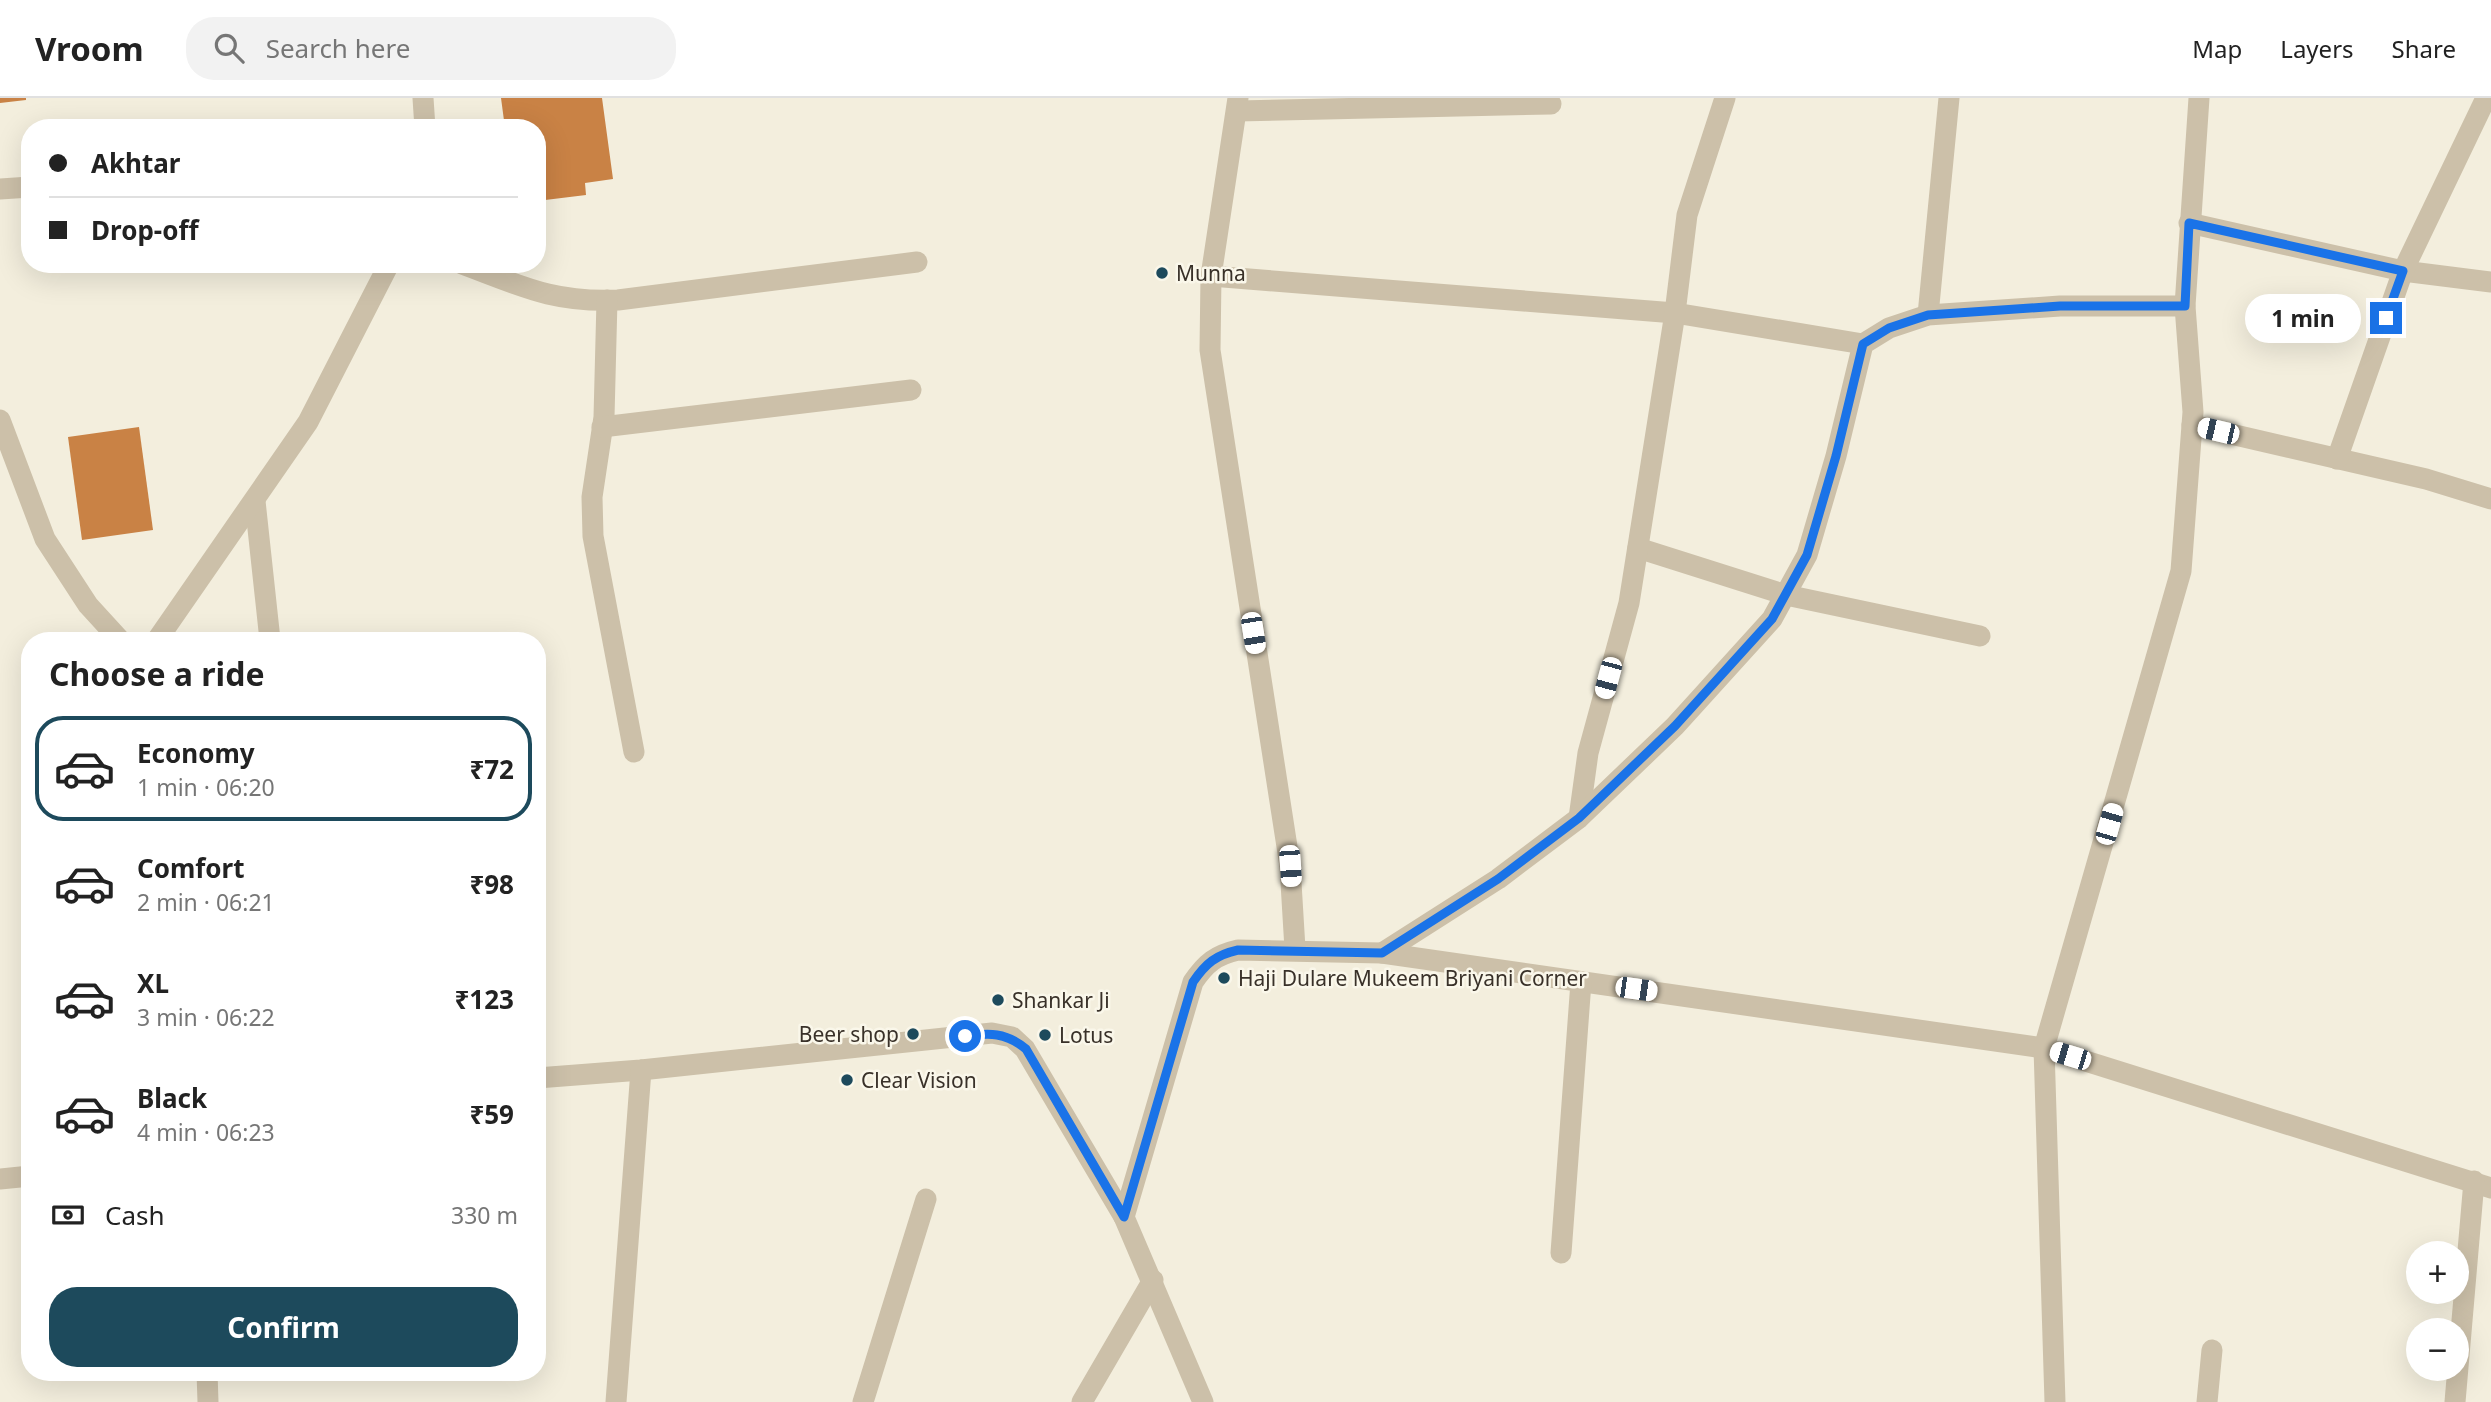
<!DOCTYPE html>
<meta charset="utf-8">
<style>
:root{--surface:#fff;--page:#f2f2f2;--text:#222;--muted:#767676;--line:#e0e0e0;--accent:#1d4a5c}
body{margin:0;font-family:"Noto Sans",sans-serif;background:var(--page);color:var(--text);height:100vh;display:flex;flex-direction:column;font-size:26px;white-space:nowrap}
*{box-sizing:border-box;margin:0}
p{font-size:23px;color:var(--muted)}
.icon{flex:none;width:38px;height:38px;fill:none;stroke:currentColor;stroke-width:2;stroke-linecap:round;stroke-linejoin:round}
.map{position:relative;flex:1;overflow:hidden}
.panel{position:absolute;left:21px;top:534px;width:525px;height:749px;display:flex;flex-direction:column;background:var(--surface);border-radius:28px;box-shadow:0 7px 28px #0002}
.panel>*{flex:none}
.hud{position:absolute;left:21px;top:21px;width:525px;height:154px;border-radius:28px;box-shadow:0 7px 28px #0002;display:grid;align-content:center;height:154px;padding:0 28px;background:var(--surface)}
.buttons{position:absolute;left:2406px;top:1143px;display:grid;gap:14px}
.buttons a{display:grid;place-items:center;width:63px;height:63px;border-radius:50%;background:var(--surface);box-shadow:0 7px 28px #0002;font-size:35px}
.end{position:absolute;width:32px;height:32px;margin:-16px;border:9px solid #1a73e8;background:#fff;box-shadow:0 0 0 4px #fff}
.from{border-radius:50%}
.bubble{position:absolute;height:49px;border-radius:24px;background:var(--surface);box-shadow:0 7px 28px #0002;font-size:23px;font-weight:700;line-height:49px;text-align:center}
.car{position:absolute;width:21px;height:42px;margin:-21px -10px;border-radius:9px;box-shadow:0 0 5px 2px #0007;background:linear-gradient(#fff 24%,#345 0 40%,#fff 0 76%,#345 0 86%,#fff 0)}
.hud b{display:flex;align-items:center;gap:24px;height:66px;font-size:26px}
.hud b+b{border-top:2px solid var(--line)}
.hud i{width:18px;height:18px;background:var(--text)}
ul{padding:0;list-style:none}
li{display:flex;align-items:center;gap:21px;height:105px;margin:0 14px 10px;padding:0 14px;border:4px solid transparent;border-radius:28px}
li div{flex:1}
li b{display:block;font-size:26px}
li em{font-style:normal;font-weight:700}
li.selected{border-color:var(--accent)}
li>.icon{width:63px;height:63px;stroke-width:1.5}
h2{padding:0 28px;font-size:32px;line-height:84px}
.pay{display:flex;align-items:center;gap:18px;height:77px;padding:0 28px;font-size:26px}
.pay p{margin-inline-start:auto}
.primary-button{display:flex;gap:14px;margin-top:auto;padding:14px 28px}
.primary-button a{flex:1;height:80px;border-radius:28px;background:var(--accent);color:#fff;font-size:28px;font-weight:700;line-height:80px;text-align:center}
header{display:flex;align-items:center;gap:42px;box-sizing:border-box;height:98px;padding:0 35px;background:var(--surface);border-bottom:2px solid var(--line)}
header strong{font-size:33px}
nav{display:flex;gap:38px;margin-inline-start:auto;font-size:24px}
.search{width:490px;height:63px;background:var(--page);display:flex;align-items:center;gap:18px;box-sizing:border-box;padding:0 24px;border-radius:28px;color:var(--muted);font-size:26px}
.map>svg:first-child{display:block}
</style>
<header>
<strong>Vroom</strong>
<div class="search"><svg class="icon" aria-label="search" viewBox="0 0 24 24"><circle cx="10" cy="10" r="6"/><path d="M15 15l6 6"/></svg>Search here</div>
<nav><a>Map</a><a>Layers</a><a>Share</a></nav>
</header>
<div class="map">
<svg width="2491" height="1304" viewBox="0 0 2491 1304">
<rect width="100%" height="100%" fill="#f3eedd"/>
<g fill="#c98245">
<path d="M0,0H26V2L0,5Z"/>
<path d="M501,0H602L613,81L585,85L586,97L537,103V30H505Z"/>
<path d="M139,329L153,432L82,442L68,339Z"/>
</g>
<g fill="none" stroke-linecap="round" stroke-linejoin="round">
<g stroke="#ccc0a9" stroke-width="21">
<path d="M423,0L425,30"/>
<path d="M1238,0L1211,178L1210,252L1290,768L1295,851"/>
<path d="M1237,13L1551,6"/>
<path d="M0,91L30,89"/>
<path d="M2189,125L2403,173L2491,184"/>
<path d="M462,166C521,188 553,205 618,202L917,164"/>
<path d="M1211,178L1675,215L1863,246"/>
<path d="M607,202L604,319L592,399L593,438L634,654"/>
<path d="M1928,217L1949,0"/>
<path d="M0,322L45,441L88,507L120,542"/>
<path d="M2192,327L2426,381L2491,401"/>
<path d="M602,329L911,292"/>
<path d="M2337,361L2403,173L2486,0"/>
<path d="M255,403L270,542"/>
<path d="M1638,450L1786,497L1980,538"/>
<path d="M157,542L308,324L389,166"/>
<path d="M1579,720L1588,655L1629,505L1675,215L1687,117L1725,0"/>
<path d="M1382,855L1498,781L1579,720L1675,628L1772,521L1807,457L1836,358L1863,246L1889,230L1928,217L2060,208H2185"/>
<path d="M537,980L641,972L992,935L1012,939L1025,951L1124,1119L1203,1304"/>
<path d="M0,1081L30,1078"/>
<path d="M1124,1119L1193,884C1206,865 1216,857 1238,852L1382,855L2044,950L2491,1090"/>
<path d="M1561,1155L1581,884"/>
<path d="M207,1274L208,1304"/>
<path d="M616,1304L641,972"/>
<path d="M863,1304L926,1101"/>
<path d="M1082,1304L1153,1182"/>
<path d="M2055,1304L2044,950L2181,473L2193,314L2185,208L2199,0"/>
<path d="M2207,1304L2212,1252"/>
<path d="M2455,1304L2474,1083"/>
</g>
</g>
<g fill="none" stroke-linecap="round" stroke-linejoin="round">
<path stroke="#1a73e8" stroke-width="9" d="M965,938C989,935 1006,934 1026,951L1124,1119L1193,884C1206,865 1216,857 1238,852L1382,855L1498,781L1579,720L1675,628L1772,521L1807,457L1836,358L1863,246L1889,230L1928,217L2060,208H2185L2189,125L2403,173L2386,220"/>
</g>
<g fill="#1d4a5c" stroke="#faf7ea" stroke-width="2.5">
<circle cx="1162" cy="175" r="7"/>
<circle cx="1224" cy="880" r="7"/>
<circle cx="998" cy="902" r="7"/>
<circle cx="913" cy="936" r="7"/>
<circle cx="1045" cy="937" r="7"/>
<circle cx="847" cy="982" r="7"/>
</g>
<g text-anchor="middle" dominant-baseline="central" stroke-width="5" stroke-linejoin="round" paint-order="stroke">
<g font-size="21" fill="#393129" stroke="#faf7ea" text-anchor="start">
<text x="1176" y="175">Munna</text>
<text x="1238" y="880">Haji Dulare Mukeem Briyani Corner</text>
<text x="1012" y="902">Shankar Ji</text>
<text x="899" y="936" text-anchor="end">Beer shop</text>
<text x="1059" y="937">Lotus</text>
<text x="861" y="982">Clear Vision</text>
</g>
</g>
</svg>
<div class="buttons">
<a>+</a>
<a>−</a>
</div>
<i class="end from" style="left:965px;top:938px"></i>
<i class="end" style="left:2386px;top:220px"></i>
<div class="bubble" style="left:2245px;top:196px;width:116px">1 min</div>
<i class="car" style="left:2218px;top:333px;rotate:283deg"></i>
<i class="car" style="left:1253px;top:535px;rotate:171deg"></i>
<i class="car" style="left:1608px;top:580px;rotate:195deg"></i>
<i class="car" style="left:2109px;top:726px;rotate:16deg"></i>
<i class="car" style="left:1290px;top:768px;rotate:176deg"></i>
<i class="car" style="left:1636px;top:891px;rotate:98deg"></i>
<i class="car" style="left:2070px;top:958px;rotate:287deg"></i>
<div class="hud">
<b><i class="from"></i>Akhtar</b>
<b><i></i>Drop-off</b>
</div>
<section class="panel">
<h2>Choose a ride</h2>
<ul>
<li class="selected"><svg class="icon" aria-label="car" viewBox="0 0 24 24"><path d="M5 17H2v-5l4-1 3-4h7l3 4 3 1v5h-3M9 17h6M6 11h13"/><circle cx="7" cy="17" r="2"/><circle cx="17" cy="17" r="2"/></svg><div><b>Economy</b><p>1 min · 06:20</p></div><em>₹72</em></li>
<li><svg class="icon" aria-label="car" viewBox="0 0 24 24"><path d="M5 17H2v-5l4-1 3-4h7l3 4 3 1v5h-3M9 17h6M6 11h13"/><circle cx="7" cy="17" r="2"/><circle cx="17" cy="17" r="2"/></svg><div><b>Comfort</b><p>2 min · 06:21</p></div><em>₹98</em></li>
<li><svg class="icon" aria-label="car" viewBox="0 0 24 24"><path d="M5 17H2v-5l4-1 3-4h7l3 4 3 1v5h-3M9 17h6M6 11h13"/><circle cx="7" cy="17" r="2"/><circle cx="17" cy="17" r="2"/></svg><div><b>XL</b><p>3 min · 06:22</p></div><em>₹123</em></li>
<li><svg class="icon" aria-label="car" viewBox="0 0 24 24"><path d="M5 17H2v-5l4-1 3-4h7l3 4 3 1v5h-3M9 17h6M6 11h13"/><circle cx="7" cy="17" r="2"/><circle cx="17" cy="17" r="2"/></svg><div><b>Black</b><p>4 min · 06:23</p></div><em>₹59</em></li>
</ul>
<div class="pay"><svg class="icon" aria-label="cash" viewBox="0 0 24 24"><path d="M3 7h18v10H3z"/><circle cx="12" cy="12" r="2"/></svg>Cash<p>330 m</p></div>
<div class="primary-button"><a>Confirm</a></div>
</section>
</div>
